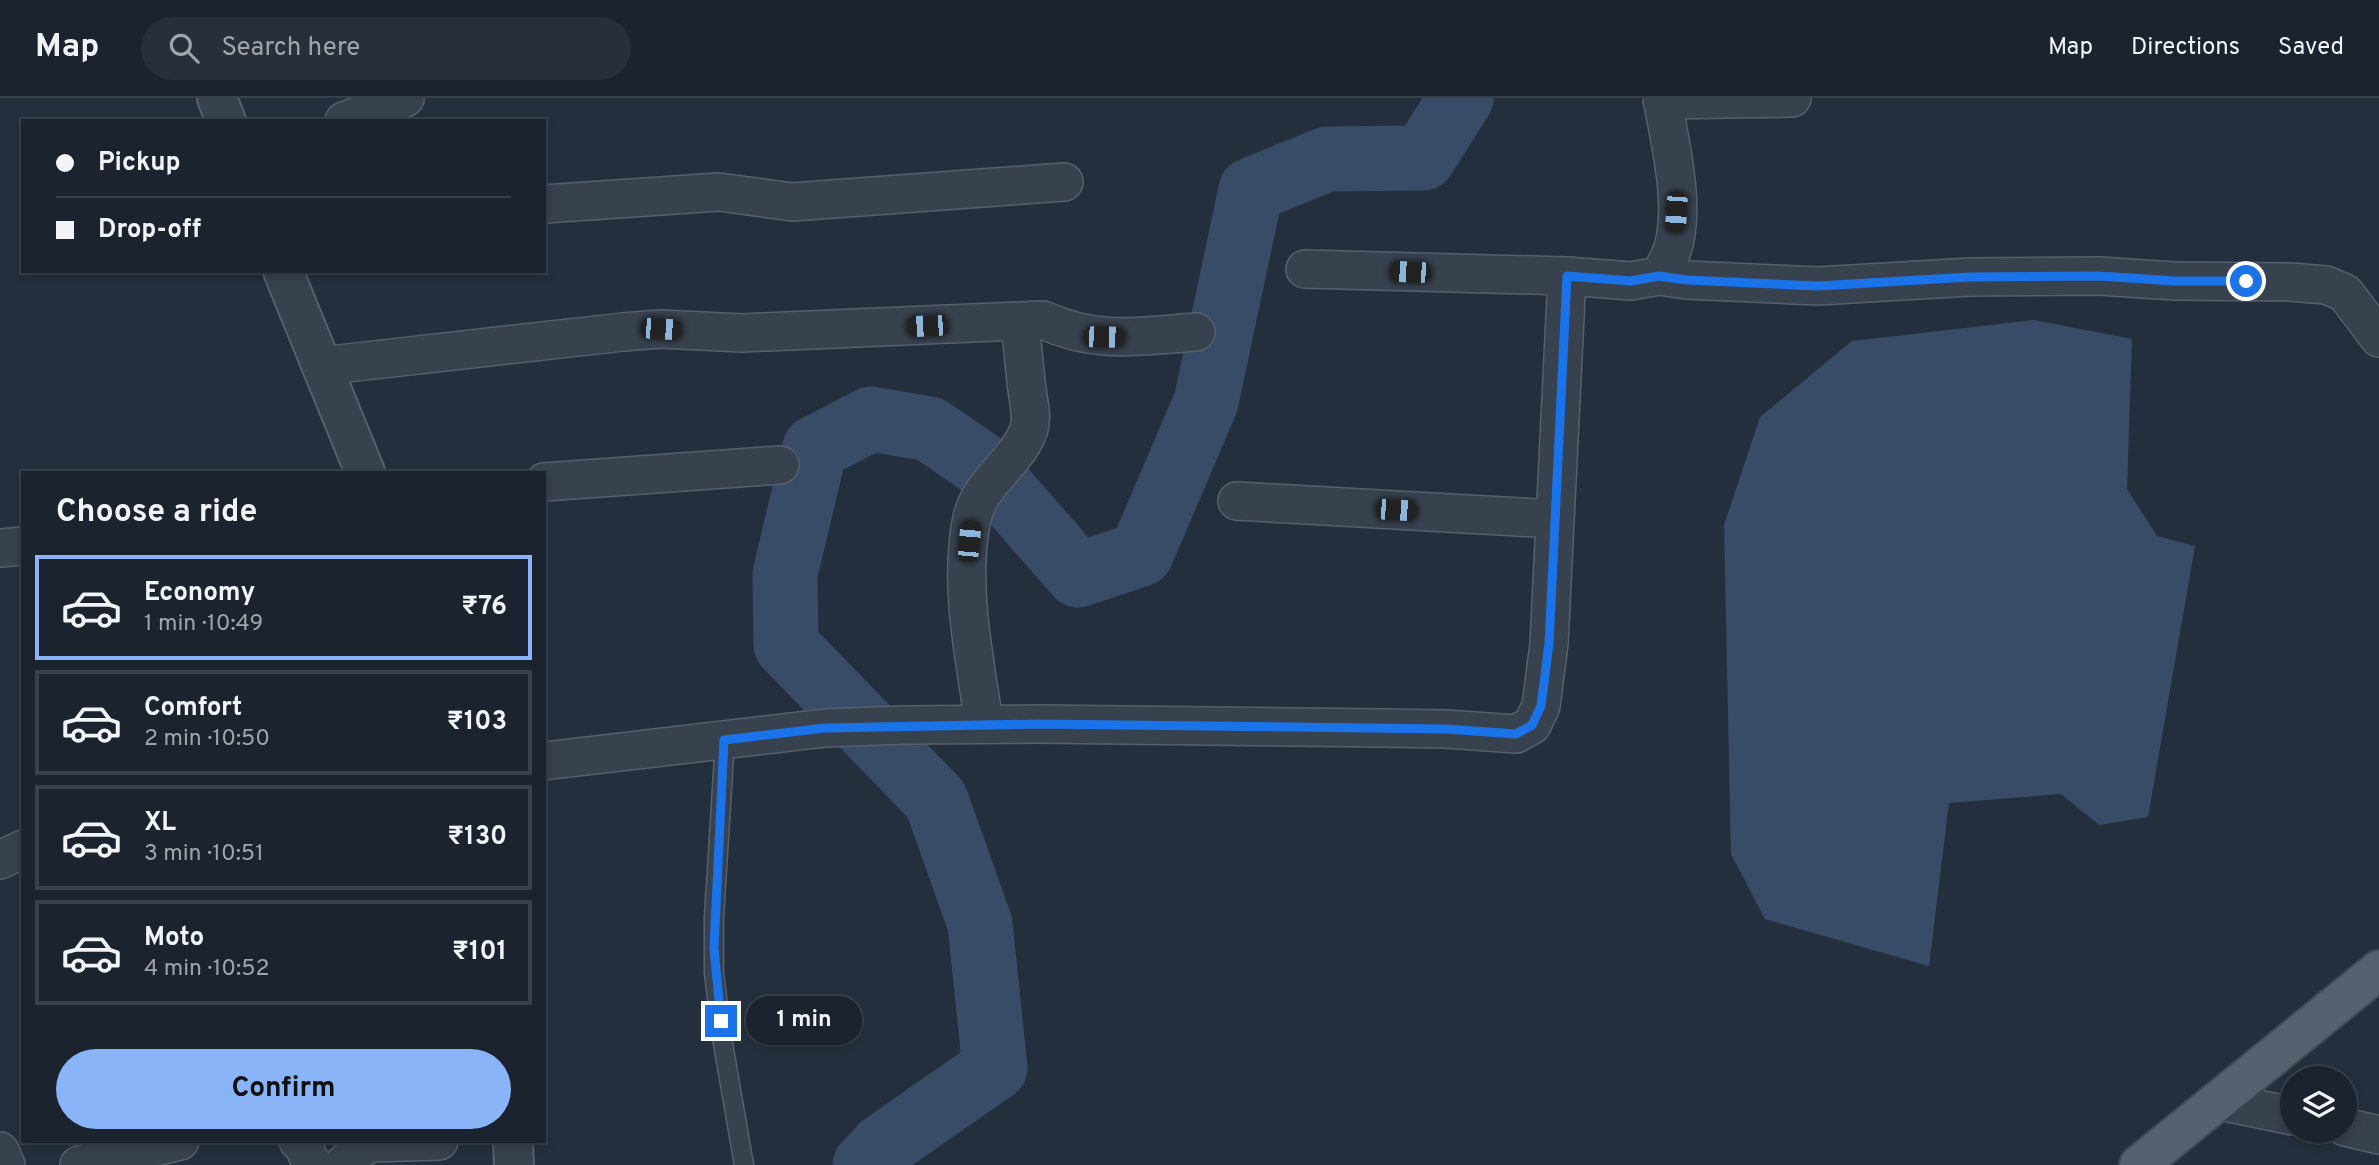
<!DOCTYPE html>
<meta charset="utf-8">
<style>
:root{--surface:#1b232e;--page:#282f3a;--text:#f1f3f6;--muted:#a0a4aa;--line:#39404a;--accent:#8ab4f8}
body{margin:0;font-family:Overpass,sans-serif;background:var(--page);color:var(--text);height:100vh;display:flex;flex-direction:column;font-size:26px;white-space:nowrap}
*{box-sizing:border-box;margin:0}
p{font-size:23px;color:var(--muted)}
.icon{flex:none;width:38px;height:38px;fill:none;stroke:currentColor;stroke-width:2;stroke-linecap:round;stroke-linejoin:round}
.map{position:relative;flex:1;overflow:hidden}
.drawer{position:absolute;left:21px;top:373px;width:525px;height:672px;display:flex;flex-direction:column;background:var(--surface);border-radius:0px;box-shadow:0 4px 10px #0003,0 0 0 2px var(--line)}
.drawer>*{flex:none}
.guide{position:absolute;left:21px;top:21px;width:525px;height:154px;border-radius:0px;box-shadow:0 4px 10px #0003,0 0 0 2px var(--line);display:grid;align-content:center;height:154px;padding:0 35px;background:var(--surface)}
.fabs{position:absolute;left:2280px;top:968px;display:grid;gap:14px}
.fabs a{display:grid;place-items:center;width:77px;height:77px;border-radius:50%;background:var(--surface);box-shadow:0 4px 10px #0003,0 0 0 2px var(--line);font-size:35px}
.end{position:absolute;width:32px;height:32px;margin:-16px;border:9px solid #1a73e8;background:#fff;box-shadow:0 0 0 4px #fff}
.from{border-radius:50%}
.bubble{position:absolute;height:49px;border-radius:24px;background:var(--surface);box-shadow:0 4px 10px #0003,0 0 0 2px var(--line);font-size:23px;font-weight:700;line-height:49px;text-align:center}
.car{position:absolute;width:21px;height:42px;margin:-21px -10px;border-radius:9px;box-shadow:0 0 5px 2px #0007;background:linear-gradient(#222 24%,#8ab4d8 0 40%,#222 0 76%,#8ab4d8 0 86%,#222 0)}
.guide b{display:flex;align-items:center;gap:24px;height:66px;font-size:26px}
.guide b+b{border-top:2px solid var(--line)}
.guide i{width:18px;height:18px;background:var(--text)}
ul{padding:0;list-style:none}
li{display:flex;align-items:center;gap:21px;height:105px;margin:0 14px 10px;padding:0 21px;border:4px solid var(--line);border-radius:0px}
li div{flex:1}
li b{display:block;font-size:26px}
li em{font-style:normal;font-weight:700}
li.on{border-color:var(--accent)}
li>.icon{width:63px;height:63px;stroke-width:1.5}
h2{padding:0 35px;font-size:32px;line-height:84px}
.button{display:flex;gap:14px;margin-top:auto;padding:14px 35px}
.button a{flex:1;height:80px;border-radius:42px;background:var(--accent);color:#111;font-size:28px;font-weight:700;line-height:80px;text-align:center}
header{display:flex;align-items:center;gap:42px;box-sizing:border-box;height:98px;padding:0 35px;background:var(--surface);border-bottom:2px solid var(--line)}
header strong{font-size:33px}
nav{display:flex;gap:38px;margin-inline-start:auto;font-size:24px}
.search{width:490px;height:63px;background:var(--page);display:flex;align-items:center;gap:18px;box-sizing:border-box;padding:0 24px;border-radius:38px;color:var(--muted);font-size:26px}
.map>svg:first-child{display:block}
</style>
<header>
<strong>Map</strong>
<div class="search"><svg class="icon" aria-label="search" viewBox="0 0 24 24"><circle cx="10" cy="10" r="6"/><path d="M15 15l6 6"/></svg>Search here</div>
<nav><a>Map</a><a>Directions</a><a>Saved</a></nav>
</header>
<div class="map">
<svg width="2379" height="1067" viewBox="0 0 2379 1067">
<rect width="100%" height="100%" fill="#242f3e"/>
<path fill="#394c67" d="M2034,222L2132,241L2127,391L2157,438L2195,448L2148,719L2099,727L2061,696L1949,705L1929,868L1765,821L1731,756L1724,427L1760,319L1852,243Z"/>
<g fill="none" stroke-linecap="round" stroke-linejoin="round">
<path stroke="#394c67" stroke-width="65" d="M865,1067L883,1048L995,970L980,826L936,702L786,547L785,476L815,350L871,321L930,331L982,367L1078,477L1141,456L1206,304L1251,92L1327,61L1423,60L1461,0"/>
<defs>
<path id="service" d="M725,642L714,819V875L722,940L744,1067"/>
<g id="minor">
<path d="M1662,2L1792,0"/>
<path d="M344,23L405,0"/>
<path d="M544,106L719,94L792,104L1064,84"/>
<path d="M1305,171L1567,178"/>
<path d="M1659,178L1687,182L1818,188L1970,179L2099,178L2175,183L2290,184L2326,187L2345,195L2379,240"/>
<path d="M321,268L623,234L661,231L742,235L1043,222C1099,247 1138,238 1196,234"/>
<path d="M544,384L780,367"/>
<path d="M1237,403L1555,421"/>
<path d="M0,450L23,448"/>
<path d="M984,626C975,560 959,492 971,425C977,385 1017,366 1029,331C1033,317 1027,297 1026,283C1024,264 1022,244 1020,225"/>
<path d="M544,663L825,630L903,627L1038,626L1381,630L1446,631L1516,636L1532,627L1541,608L1549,546L1567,178L1631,183L1659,178C1663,171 1667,165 1670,158C1688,116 1670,44 1662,0"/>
<path d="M0,762L23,751"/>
<path d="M2219,1003L2292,1018"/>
<path d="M2345,1029L2379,1037"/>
<path d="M298,1043L303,1046L311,1066L314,1067"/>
<path d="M0,1053L6,1067"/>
<path d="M79,1067L180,1043"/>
<path d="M343,1067L361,1050L372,1045L439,1043"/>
</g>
<g id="tertiary">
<path d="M217,0L226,23"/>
<path d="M283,173L365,374"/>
<path d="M513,1043L514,1067"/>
</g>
<path id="primary" d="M2139,1067L2379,872"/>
</defs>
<use href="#service" stroke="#565f6c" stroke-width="21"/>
<use href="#minor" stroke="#565f6c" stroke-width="40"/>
<use href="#tertiary" stroke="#565f6c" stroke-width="42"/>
<use href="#primary" stroke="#414a57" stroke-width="42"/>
<use href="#service" stroke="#38414e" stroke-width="18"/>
<use href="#minor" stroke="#38414e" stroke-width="37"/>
<use href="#tertiary" stroke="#38414e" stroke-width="38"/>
<use href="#primary" stroke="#56606e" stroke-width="38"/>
</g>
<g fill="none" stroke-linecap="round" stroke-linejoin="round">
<path stroke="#1a73e8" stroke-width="9" d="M721,923L714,850L724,642L825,630L1038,626L1446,631L1516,636L1532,627L1541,608L1549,546L1567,178L1631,183L1659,178L1687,182L1818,188L1970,179L2099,178L2175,183H2246"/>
</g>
</svg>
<div class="fabs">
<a><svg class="icon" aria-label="layers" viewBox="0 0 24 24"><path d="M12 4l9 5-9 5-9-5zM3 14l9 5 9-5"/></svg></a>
</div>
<i class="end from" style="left:2246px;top:183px"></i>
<i class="end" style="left:721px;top:923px"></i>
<div class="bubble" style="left:746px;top:898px;width:116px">1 min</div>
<i class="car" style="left:1676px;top:114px;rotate:184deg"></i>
<i class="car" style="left:1410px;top:174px;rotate:272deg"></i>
<i class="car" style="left:927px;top:228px;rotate:268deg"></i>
<i class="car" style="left:661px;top:231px;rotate:93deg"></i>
<i class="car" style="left:1104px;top:239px;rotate:91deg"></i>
<i class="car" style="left:1396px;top:412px;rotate:93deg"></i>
<i class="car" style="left:969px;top:443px;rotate:5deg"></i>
<div class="guide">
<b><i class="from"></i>Pickup</b>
<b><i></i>Drop-off</b>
</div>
<section class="drawer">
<h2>Choose a ride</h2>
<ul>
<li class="on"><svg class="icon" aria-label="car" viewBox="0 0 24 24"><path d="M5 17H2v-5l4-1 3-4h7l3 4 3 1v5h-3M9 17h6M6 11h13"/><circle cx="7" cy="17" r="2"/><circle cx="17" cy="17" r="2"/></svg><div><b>Economy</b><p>1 min · 10:49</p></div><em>₹76</em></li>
<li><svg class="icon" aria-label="car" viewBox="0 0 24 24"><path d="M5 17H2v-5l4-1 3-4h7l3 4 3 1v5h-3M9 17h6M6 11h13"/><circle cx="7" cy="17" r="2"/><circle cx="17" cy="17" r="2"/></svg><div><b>Comfort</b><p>2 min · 10:50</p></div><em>₹103</em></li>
<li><svg class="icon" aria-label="car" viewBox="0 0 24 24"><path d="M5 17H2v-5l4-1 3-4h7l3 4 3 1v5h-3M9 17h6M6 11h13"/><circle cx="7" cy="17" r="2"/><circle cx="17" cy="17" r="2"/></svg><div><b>XL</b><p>3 min · 10:51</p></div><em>₹130</em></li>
<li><svg class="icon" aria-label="car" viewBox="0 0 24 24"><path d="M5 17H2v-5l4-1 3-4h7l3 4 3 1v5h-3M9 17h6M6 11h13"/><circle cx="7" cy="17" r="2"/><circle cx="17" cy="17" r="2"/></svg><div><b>Moto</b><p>4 min · 10:52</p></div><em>₹101</em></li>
</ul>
<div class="button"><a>Confirm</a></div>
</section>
</div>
